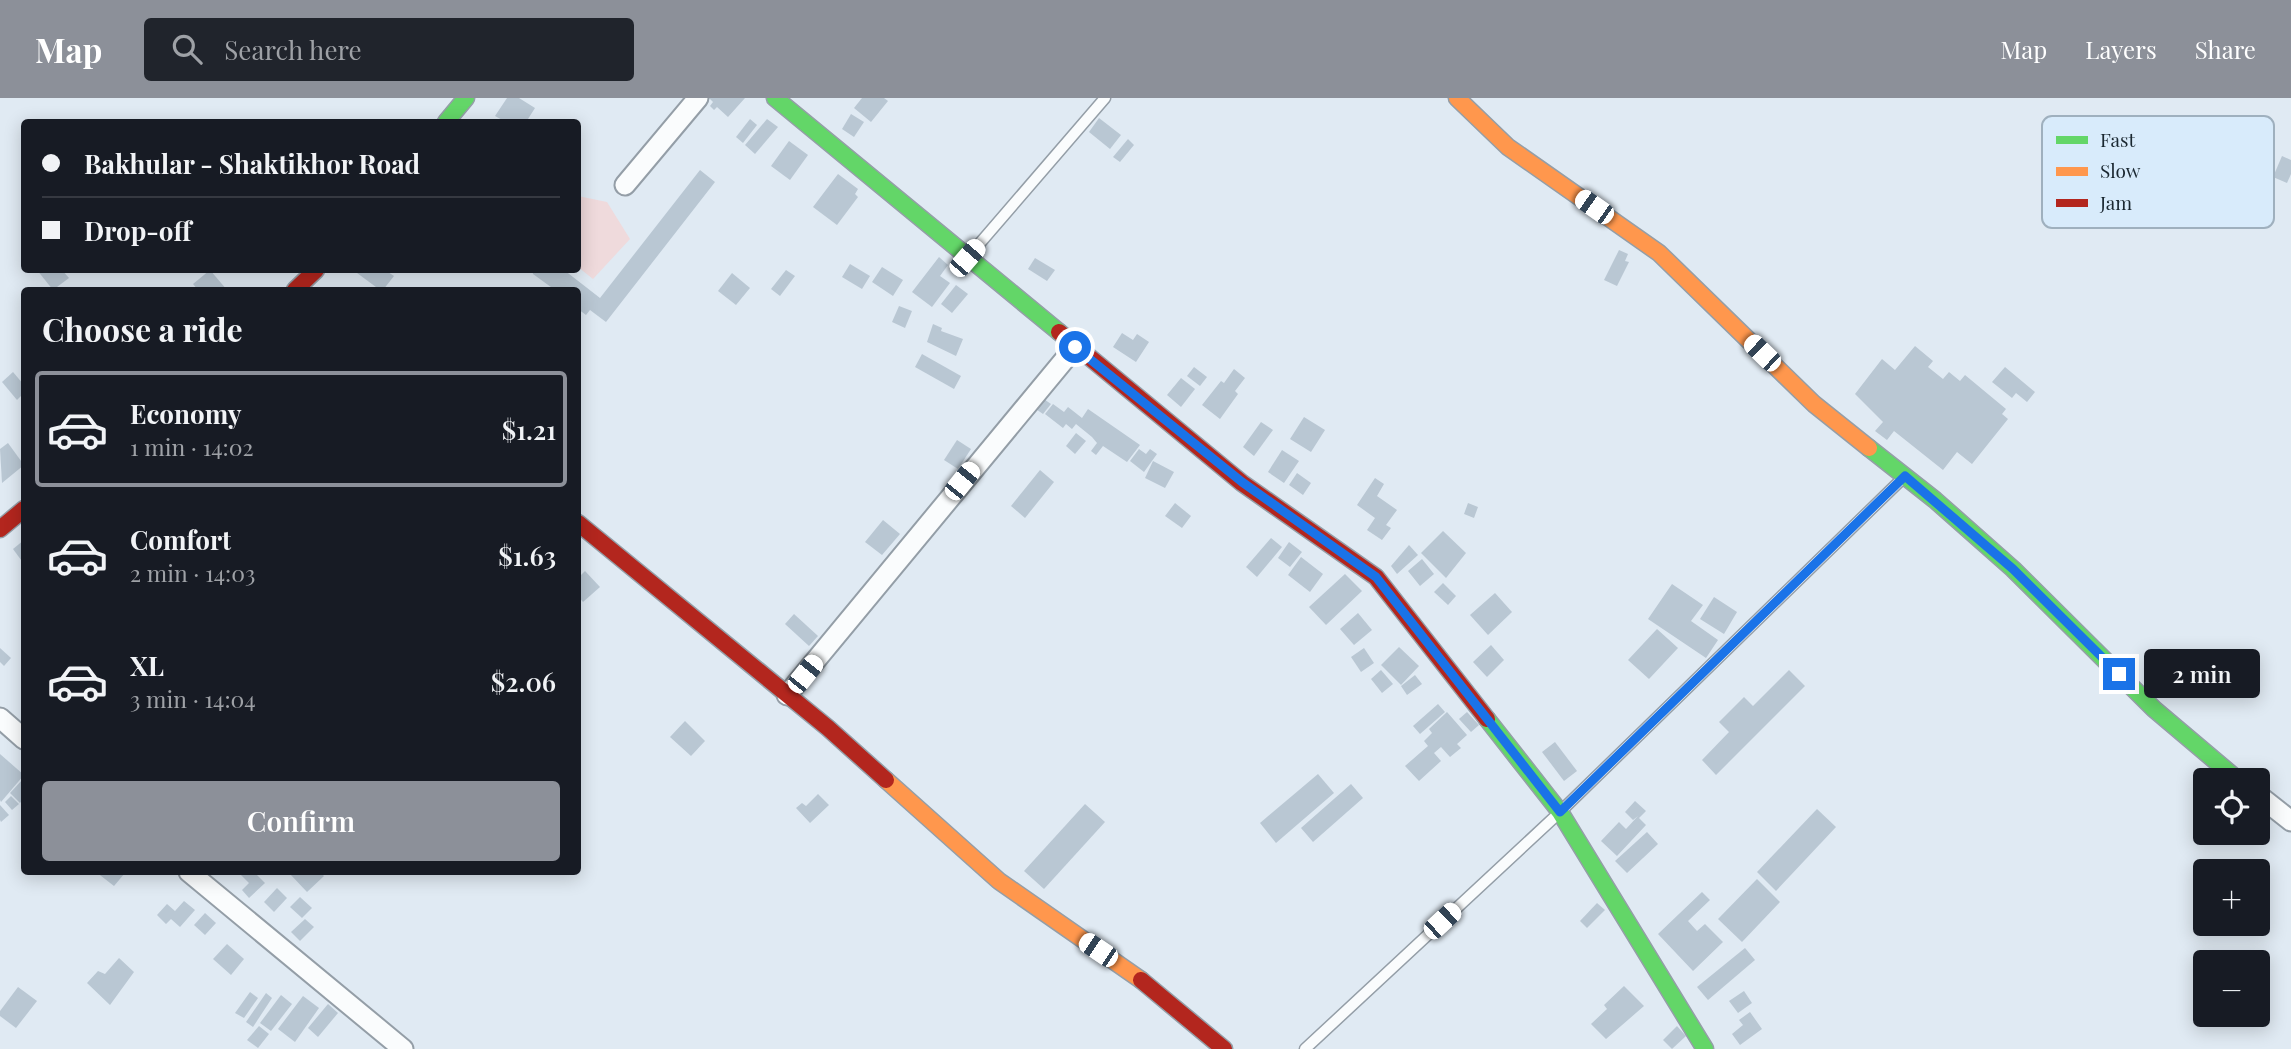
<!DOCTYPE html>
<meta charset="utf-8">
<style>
:root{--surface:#171b24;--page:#20242c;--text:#f1f3f6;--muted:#9ea1a6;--line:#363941;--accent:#8c9099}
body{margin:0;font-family:"Playfair Display",serif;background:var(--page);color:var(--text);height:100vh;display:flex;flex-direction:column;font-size:26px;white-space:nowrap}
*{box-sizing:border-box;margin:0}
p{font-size:23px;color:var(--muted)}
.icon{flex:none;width:38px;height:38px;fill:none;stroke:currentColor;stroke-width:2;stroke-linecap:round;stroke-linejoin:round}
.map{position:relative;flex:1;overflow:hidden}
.drawer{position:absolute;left:21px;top:189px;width:560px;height:588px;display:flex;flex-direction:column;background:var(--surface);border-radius:7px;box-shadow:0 4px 18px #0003}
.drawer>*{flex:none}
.top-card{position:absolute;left:21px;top:21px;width:560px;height:154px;border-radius:7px;box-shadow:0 4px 18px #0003;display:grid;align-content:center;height:154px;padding:0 21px;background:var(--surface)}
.fabs{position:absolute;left:2193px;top:670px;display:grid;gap:14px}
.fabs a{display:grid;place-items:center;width:77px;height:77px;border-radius:7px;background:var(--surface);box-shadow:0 4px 18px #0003;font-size:35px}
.end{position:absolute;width:32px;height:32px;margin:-16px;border:9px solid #1a73e8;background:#fff;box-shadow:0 0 0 4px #fff}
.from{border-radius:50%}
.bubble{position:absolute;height:49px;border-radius:7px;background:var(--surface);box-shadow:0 4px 18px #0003;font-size:23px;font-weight:600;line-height:49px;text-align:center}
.car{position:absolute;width:21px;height:42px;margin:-21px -10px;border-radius:9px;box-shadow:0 0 5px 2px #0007;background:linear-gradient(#fff 24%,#345 0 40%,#fff 0 76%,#345 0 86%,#fff 0)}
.top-card b{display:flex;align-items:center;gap:24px;height:66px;font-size:26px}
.top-card b+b{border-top:2px solid var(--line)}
.top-card i{width:18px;height:18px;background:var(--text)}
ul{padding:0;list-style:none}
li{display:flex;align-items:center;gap:21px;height:116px;margin:0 14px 10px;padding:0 7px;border:4px solid transparent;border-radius:7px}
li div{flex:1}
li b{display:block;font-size:26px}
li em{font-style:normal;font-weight:600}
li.active{border-color:var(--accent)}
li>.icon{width:63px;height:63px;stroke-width:1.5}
h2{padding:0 21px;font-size:32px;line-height:84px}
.button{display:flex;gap:14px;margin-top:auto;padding:14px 21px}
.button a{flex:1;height:80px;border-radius:7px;background:var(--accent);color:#fff;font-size:28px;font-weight:600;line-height:80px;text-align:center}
header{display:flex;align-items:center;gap:42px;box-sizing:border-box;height:98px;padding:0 35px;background:var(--accent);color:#fff}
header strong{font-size:33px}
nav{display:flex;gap:38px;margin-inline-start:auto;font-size:24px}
.search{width:490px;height:63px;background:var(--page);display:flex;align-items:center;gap:18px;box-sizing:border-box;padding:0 24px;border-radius:7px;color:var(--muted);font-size:26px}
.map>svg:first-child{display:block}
</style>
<header>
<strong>Map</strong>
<div class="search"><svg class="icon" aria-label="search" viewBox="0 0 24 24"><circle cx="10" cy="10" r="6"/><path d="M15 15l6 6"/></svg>Search here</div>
<nav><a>Map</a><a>Layers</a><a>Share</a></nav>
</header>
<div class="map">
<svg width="2291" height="951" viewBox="0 0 2291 951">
<rect width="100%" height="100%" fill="#e0eaf3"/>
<path fill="#efdadc" d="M578,98L607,104L630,141L593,181L578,169Z"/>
<g fill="#b9c7d3">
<path d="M507,0H519L535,10L528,21L534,24H506L495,18Z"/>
<path d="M709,0H745L728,19L717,9L714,12L710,8L713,4Z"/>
<path d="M862,0H884L888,3L871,24L854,10Z"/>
<path d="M851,16L864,24L854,39L842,31Z"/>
<path d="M1099,20L1121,37L1110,51L1089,34Z"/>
<path d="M750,21L757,27L743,45L736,39Z"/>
<path d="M767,21L778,29L755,56L745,47Z"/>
<path d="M1128,41L1134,47L1120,64L1113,59Z"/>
<path d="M789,43L808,57L790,82L771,68Z"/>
<path d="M2282,58L2291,62V76L2287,85L2273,79Z"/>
<path d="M700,72L715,84L606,224L590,212L586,217L578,211V192H555L533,176L532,172H564L600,200Z"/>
<path d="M838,76L858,91L855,96L858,99L837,127L813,109Z"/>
<path d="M1619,152L1628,156L1625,163L1629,164L1617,188L1604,182Z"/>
<path d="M939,159L948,167L940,178L950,185L932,209L912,194Z"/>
<path d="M1035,160L1055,172L1047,183L1028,171Z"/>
<path d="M850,166L870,178L862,191L842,179Z"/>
<path d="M882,169L903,182L893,198L872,184Z"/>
<path d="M37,172H62L69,180L53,192Z"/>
<path d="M210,172L227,192H198L193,186Z"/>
<path d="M353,172H385L394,178L383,192H380Z"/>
<path d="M786,172L795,178L780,198L771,191Z"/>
<path d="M732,175L750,190L736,207L718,193Z"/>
<path d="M956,187L968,196L952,215L941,206Z"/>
<path d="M899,208L912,213L905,230L892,224Z"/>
<path d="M933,226L942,230L941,233L963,241L956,258L927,244Z"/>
<path d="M1122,235L1133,242L1137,236L1149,244L1136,264L1113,249Z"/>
<path d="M1915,248L1933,263L1928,269L1943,281L1949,274L1960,283L1965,277L2006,311L2002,316L2008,321L1972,366L1957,354L1943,372L1894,333L1887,342L1875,333L1883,324L1855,296L1882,261L1895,272Z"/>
<path d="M922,256L961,278L954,291L915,269Z"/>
<path d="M1194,269L1207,279L1200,288L1187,278Z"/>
<path d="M2005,269L2035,294L2027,304L2016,295L2012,300L1992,284Z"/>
<path d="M1234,271L1245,280L1235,293L1238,296L1220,321L1202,307L1221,283L1224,285Z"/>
<path d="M13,274L24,287V295L17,302L2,284Z"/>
<path d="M1181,280L1195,291L1181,309L1167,297Z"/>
<path d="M1041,299L1051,306L1043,316L1033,309Z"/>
<path d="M1053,306L1064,314L1068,309L1082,320L1088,311L1140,347L1127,364L1103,348L1096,357L1091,353L1097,345L1092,339L1076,326L1072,331L1066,326L1063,330L1045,316Z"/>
<path d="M1304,319L1325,332L1311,354L1290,341Z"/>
<path d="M1261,324L1273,332L1254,358L1243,349Z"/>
<path d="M1076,335L1086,343L1075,356L1066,348Z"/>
<path d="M957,342L971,351L958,371L944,362Z"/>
<path d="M8,345L24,367L2,385L0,351Z"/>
<path d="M1139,351L1146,356L1150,351L1157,356L1144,374L1130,363Z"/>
<path d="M1282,352L1299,363L1284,385L1268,374Z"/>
<path d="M1153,363L1174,374L1165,390L1145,380Z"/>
<path d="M1040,372L1054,384L1025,420L1011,408Z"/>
<path d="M1297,375L1311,385L1303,397L1289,387Z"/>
<path d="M1375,380L1384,386L1377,398L1397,412L1386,427L1391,430L1382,442L1367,432L1375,420L1357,407Z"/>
<path d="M1175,405L1191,418L1182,430L1165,418Z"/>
<path d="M1468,405L1478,409L1474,420L1464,416Z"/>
<path d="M883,422L900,436L882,457L865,444Z"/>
<path d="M1443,433L1466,455L1446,480L1421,455Z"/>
<path d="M1271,440L1282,449L1257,479L1246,469Z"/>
<path d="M24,442V466L13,451Z"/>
<path d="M1289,444L1302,454L1290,469L1278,460Z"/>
<path d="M1409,447L1418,457L1397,476L1391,468Z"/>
<path d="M1301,459L1323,476L1310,494L1288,477Z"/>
<path d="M1422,461L1434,476L1420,488L1408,473Z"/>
<path d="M585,473L600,489L583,504L578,498V480Z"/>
<path d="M1345,476L1362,493L1326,527L1309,509Z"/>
<path d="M1443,485L1456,498L1448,507L1434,494Z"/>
<path d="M1672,486L1703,507L1691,523L1718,542L1706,560L1648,521Z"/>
<path d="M1495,495L1512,514L1488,537L1470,517Z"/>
<path d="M1714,499L1737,514L1724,536L1700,521Z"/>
<path d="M1358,515L1372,532L1354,547L1340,531Z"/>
<path d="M794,516L818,538L809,548L785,526Z"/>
<path d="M1657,531L1678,550L1649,581L1628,562Z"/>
<path d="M1491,547L1504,562L1487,579L1473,564Z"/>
<path d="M1399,549L1419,568L1401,587L1381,567Z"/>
<path d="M0,550L11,560L4,568L0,564Z"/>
<path d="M1364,550L1374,565L1361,574L1351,559Z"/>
<path d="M1381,572L1393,586L1382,595L1371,581Z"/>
<path d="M1789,572L1805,588L1716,677L1702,662L1729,634L1719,624L1744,599L1753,608Z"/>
<path d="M1415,577L1422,586L1407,597L1401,588Z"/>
<path d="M1438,606L1445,614L1420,636L1413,628Z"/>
<path d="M1447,614L1467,637L1457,646L1461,650L1450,659L1441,649L1434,655L1441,663L1419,683L1405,668L1428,648L1424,643L1432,635L1429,631Z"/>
<path d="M1467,614L1479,627L1471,634L1459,621Z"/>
<path d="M685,623L705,643L691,658L670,639Z"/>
<path d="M1555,644L1577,673L1564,683L1542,654Z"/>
<path d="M0,656L24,677L1,704L0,702Z"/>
<path d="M1318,676L1334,695L1276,745L1260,725Z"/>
<path d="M24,680V700L20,705L10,695Z"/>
<path d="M1351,686L1363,700L1313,744L1301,730Z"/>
<path d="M818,696L829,707L810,725L796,710L802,705L806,708Z"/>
<path d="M11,698L19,706L12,712L5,704Z"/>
<path d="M1635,703L1646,713L1639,720L1646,727L1617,758L1601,743L1619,724L1626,731L1638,718L1633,722L1625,714Z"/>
<path d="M1085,706L1105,724L1044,791L1024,773Z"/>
<path d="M0,707L9,717L1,724L0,722Z"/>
<path d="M1817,711L1836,729L1776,793L1757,774Z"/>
<path d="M1647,734L1658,746L1627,775L1615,763Z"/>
<path d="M96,774H123L125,775L114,788Z"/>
<path d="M238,774H261L257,777L265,785L249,800L242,792L249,785Z"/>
<path d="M292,774H320L324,778L307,794L290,776Z"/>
<path d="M1757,781L1780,804L1742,844L1718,821Z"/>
<path d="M277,790L287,800L274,814L264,804Z"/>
<path d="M1702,794L1710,802L1688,823L1697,833L1705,826L1723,844L1693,873L1658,836Z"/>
<path d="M300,799L312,810L302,820L290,809Z"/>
<path d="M184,803L195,812L180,829L171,821L166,826L157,817L167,806L175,813Z"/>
<path d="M1597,805L1605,812L1587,830L1580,823Z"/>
<path d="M205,815L216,825L205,837L194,827Z"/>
<path d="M305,821L314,829L300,843L291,834Z"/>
<path d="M227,846L244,861L231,877L213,861Z"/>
<path d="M1745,850L1755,862L1708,902L1697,889Z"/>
<path d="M119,860L134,874L110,907L87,885L98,873L105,876Z"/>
<path d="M1624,888L1644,908L1606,941L1591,926L1607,911L1604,907Z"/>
<path d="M18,889L37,903L16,930L0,918V913Z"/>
<path d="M1744,893L1752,905L1738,915L1729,903Z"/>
<path d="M250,894L258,900L244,920L235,915Z"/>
<path d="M266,895L272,900L253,929L246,924Z"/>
<path d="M281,897L292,906L271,933L260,925Z"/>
<path d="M303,898L319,910L295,944L278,931Z"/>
<path d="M328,906L338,915L318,939L308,930Z"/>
<path d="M1750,914L1762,931L1740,947L1732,936L1743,927L1739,922Z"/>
<path d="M259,928L269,936L258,950L247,942Z"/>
<path d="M1677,928L1686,938L1672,951L1663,942Z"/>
</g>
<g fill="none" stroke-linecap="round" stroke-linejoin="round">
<defs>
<g id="lane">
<path d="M968,159L1105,0"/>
<path d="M1305,951L1560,714L1902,381"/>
</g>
<g id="street">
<path d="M625,87L698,0"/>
<path d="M787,597L1075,249"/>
<path d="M0,620L24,641"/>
<path d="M2258,697L2291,723"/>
<path d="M189,774L403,951"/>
</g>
<g id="fast">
<path d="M775,0L1059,234"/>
<path d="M446,24L466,0"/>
<path d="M1869,350L1935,402L2013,471L2154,611L2238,682"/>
<path d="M1487,621L1560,714L1705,951"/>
</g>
<g id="slow">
<path d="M1457,0L1508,49L1659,155L1814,306L1869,350"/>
<path d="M886,682L999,783L1141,882"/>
</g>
<g id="jam">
<path d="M295,192L316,172"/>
<path d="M1059,234L1242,385L1376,479L1487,621"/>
<path d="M578,425L828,630L886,682"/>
<path d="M0,431L24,411"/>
<path d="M1141,882L1224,951"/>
</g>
</defs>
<use href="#lane" stroke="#949ea7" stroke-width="13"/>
<use href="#street" stroke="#949ea7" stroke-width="23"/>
<use href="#fast" stroke="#949ea7" stroke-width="19"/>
<use href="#slow" stroke="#949ea7" stroke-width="19"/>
<use href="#jam" stroke="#949ea7" stroke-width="19"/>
<use href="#lane" stroke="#fafcfd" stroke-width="10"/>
<use href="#street" stroke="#fafcfd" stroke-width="19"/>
<use href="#fast" stroke="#63d668" stroke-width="16"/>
<use href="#slow" stroke="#ff974d" stroke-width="16"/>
<use href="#jam" stroke="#b3261e" stroke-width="16"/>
</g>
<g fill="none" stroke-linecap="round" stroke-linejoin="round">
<path stroke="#1a73e8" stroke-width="9" d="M1075,249L1242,384L1376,479L1560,714L1905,378L2013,471L2119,576"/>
</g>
<rect x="2042" y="18" width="232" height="112" rx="10" fill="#d8ebfb" stroke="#9fb0be" stroke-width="2"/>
<rect x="2056" y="38" width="32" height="8" fill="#63d668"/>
<rect x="2056" y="69" width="32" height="9" fill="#ff974d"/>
<rect x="2056" y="101" width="32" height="8" fill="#b3261e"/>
<g font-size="19" fill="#1a2730">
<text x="2100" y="49">Fast</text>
<text x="2100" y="80">Slow</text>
<text x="2100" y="112">Jam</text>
</g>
</svg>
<div class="fabs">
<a><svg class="icon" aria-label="locate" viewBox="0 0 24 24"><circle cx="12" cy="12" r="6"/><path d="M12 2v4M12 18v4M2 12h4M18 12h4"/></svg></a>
<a>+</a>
<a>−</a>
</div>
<i class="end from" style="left:1075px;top:249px"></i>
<i class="end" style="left:2119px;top:576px"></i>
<div class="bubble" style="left:2144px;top:551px;width:116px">2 min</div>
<i class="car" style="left:1594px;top:109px;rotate:305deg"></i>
<i class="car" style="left:967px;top:160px;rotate:41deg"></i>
<i class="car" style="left:1762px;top:255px;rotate:314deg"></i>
<i class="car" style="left:962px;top:383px;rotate:39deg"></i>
<i class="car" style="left:805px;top:576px;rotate:39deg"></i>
<i class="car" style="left:1442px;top:823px;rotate:47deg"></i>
<i class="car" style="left:1098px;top:852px;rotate:304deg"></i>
<div class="top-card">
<b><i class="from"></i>Bakhular - Shaktikhor Road</b>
<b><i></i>Drop-off</b>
</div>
<section class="drawer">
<h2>Choose a ride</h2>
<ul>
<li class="active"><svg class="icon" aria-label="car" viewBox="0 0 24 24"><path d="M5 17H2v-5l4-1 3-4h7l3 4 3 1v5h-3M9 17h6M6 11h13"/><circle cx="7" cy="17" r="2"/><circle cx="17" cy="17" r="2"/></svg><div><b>Economy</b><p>1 min · 14:02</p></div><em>$1.21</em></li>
<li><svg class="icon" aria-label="car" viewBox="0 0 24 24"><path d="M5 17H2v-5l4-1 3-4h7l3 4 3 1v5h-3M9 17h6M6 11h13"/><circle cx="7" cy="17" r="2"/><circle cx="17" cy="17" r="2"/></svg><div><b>Comfort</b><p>2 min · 14:03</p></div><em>$1.63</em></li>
<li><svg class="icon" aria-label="car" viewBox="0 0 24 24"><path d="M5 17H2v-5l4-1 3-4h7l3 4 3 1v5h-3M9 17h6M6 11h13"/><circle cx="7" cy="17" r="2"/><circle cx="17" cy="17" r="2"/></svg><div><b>XL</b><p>3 min · 14:04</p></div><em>$2.06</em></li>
</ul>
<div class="button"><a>Confirm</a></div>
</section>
</div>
